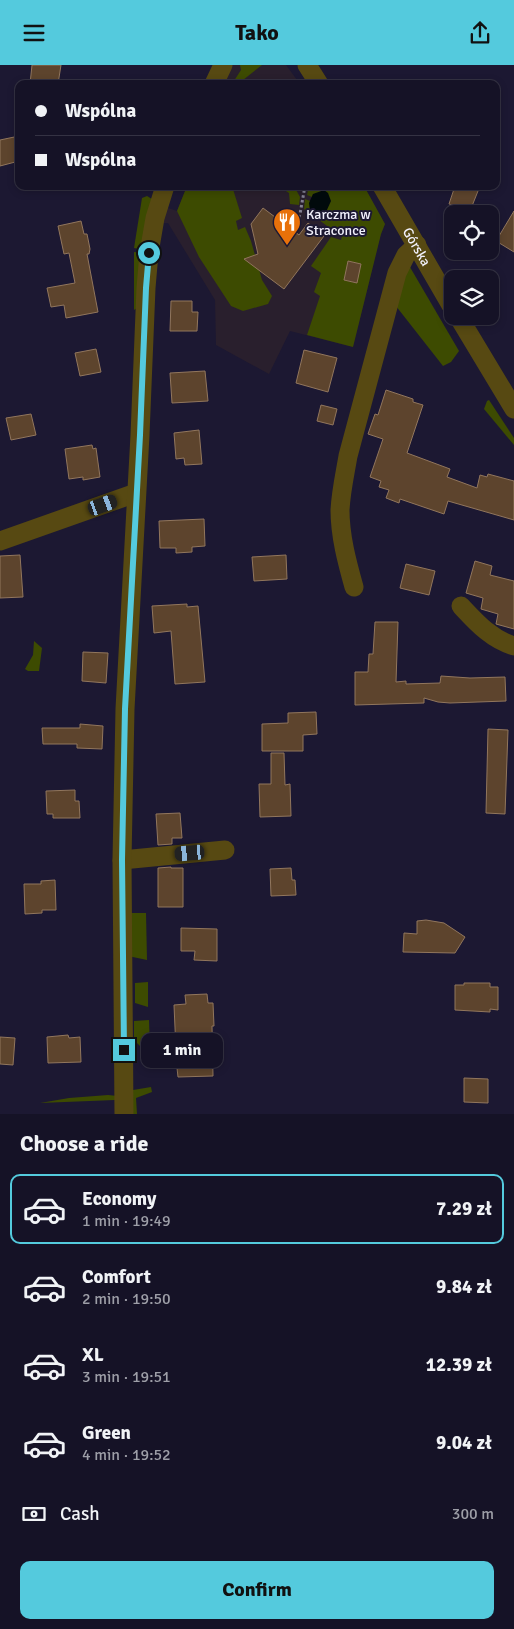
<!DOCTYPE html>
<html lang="en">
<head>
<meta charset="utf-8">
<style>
	:root { --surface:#151226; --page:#1e1b2e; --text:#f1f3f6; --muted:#9d9ea7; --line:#343243; --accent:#54cadd }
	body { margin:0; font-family:Signika,sans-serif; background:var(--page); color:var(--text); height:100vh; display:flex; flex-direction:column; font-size:19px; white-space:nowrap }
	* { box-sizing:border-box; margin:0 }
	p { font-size:16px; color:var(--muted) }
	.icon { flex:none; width:28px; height:28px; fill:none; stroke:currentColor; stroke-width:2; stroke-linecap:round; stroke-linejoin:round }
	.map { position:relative; height:1049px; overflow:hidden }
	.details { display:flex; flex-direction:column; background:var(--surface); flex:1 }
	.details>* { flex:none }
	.top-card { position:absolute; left:15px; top:15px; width:485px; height:110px; border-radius:10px; box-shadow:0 2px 8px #0003,0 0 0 1px var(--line); display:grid; align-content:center; height:110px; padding:0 20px; background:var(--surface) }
	.fabs { position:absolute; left:444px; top:140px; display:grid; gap:10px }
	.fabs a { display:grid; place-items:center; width:55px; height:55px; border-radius:10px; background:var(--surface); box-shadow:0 2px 8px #0003,0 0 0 1px var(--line); font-size:25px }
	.end { position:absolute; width:22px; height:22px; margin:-11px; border:6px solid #54cadd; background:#111; box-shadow:0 0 0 2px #111 }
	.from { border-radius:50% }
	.bubble { position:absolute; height:35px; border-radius:10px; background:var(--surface); box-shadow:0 2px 8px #0003,0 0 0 1px var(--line); font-size:16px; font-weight:800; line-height:35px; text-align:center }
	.car { position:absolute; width:15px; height:30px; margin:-15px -8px; border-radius:6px; box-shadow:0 0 4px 1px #0007; background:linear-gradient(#222 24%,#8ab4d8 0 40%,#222 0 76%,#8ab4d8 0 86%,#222 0) }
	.top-card b { display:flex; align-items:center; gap:18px; height:48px; font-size:19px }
	.top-card b+b { border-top:1px solid var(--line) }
	.top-card i { width:12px; height:12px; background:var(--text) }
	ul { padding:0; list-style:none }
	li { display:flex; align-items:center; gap:15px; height:70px; margin:0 10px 8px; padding:0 10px; border:2px solid transparent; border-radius:10px }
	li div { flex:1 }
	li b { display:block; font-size:19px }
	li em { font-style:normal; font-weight:800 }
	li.current { border-color:var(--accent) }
	li>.icon { width:45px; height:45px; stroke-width:1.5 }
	h2 { padding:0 20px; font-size:22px; line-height:60px }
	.pay { display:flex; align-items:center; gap:12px; height:55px; padding:0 20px; font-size:19px }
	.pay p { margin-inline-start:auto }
	.primary-button { display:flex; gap:10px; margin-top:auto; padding:10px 20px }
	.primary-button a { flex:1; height:58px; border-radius:10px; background:var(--accent); color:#111; font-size:20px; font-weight:800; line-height:58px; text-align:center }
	header { display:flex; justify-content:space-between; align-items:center; height:65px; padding:0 20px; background:var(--accent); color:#111; font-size:22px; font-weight:800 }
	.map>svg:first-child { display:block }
</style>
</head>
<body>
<header><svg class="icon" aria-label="menu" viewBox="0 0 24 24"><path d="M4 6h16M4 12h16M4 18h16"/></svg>Tako<svg class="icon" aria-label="share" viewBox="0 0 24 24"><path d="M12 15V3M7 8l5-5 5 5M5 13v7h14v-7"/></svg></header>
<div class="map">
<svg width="514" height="1049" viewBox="0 0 514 1049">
	<rect width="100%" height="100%" fill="#1c1832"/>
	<g fill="#291f2d">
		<polygon points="230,0 286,0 300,19 221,19"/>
		<polygon points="187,121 364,121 385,159 381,169 353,282 290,266 269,309 216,280 215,235 168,158 160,158 165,142 177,146"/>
	</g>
	<g fill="#3d4b01" fill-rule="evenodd">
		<polygon points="240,0 262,0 238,19 232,19 241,5"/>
		<polygon points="187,121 232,121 242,153 236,156 238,165 245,162 251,176 262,215 272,231 268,239 243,246 231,241 199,192 177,146"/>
		<polygon points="278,121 294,121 300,132 299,140 290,139 289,128"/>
		<path d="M309 121H364L385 159 381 169 353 282 307 270 320 231 314 227 321 208 311 201 331 172 341 175 342 171 333 167 334 166 304 144 305 134 310 136V146L313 129 312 132 307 130ZM348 196 361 199 356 218 344 215Z"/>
		<polygon points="147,131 155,136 144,185 134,183 142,133"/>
		<polygon points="134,187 144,188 137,243 134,245"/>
		<polygon points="407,197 459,286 451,297 443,301 392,236"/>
		<polygon points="489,335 514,373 514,380 484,344 487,336"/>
		<polygon points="34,576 42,583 39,606 28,606 25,604 33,590"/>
		<polygon points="127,848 146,848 147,895 128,891"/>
		<polygon points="148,917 148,942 135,938 135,918"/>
		<polygon points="149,955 150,984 140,981 134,975 134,956"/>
		<polygon points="151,1022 152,1027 136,1033 137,1049 133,1049 133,1025"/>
		<polygon points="108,1030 118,1031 115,1035 40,1038 69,1033"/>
	</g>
	<polygon fill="#010a0c" points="324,125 328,128 331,136 326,147 316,150 310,146 309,138 313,129"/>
	<g fill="#5d442d" stroke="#91765d">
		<polygon points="32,0 61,0 58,19 30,19"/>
		<polygon points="19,71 19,96 0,101 0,75"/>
		<polygon points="455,121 480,121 470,146 449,139"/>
		<polygon points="263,143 299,170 308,158 324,171 284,224 244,194 258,189 251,159"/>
		<polygon points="514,146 514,187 496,176"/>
		<polygon points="81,156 84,169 87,169 90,184 89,189 87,189 98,247 66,253 64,240 51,242 47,223 75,218 69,188 64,189 58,161"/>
		<polygon points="348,196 361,199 357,218 344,215"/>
		<polygon points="171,236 192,236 192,247 198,247 197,266 170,266"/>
		<polygon points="96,284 101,307 80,311 75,288"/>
		<polygon points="304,285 337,293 328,327 296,318"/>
		<polygon points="205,306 208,336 172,338 170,308"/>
		<polygon points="386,325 413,334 413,337 423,340 407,388 450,404 447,412 477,423 480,410 487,412 488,409 514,416 514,455 448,436 444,449 400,434 399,438 386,433 389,425 379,422 381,416 370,412 383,374 368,369 375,349 378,350"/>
		<polygon points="321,340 337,344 333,360 317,356"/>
		<polygon points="31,349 36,370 11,375 6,353"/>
		<polygon points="199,365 202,399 185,400 184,393 176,394 174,368"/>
		<polygon points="92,380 93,384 96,383 100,412 83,415 83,412 69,414 65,384"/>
		<polygon points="204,454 205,481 192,482 192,487 176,488 176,483 160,483 159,456"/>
		<polygon points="20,490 23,532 0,533 0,491"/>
		<polygon points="286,490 287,514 254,516 252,492"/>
		<polygon points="475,496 492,501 490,510 514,516 514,564 496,559 498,549 481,544 483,533 466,528"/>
		<polygon points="406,499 435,506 429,530 400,523"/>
		<polygon points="187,539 187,542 198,541 205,617 175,619 171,566 154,568 152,541"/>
		<polygon points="375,557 398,557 396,617 406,616 406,619 440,618 441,611 470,613 505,612 506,636 450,638 438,637 424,633 424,638 355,640 355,607 368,607 369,589 373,589"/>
		<polygon points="83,587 108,588 106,618 82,616"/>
		<polygon points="316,647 317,669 303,670 303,686 262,686 262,659 288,658 288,648"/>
		<polygon points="80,659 103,661 102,684 77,683 77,679 43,679 42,663 80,663"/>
		<polygon points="488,664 508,665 505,749 486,748"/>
		<polygon points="271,688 284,688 285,720 290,719 291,751 260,752 259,719 271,719"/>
		<polygon points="75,725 75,736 79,736 80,753 53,753 53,749 47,749 46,726"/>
		<polygon points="180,748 182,773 172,773 172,779 158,780 156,749"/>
		<polygon points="171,802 171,803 183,803 183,842 158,842 158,803"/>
		<polygon points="291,803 292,815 295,815 296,830 271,831 270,804"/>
		<polygon points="55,815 56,845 42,845 42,848 25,849 24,819 41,819 41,816"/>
		<polygon points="426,855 444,858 465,872 455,888 403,887 404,868 417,869 417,856"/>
		<polygon points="181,863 217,864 217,896 194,895 195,886 181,886"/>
		<polygon points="464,918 490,918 490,922 498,922 498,945 490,944 490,947 455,945 455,920 464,920"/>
		<polygon points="207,929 208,938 213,938 214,961 212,961 213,1011 178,1012 177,1003 158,1003 158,986 176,985 174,940 186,939 185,930"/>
		<polygon points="68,970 69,973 80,972 81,997 48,998 47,972"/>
		<polygon points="0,972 15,973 13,1000 0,999"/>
		<polygon points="464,1013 488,1014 488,1038 464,1037"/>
	</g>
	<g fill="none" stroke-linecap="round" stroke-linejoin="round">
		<polyline stroke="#848194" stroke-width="3" stroke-dasharray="2.5 2.5" stroke-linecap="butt" points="293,166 300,149 305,121"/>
		<g stroke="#574912" stroke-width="19">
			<polyline points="307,0 319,19"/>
			<polyline points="214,19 223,0"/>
			<path id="s1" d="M382 121 452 242"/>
			<polyline points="458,251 514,344"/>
			<polyline points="0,476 136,428"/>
			<path d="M354 522C347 497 340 471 340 445 341 426 345 409 348 391L397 208 406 190 417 180"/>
			<path d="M461 541C477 558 491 574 514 581"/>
			<polyline points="122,795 225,785"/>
			<polyline points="124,1049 122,795 125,644 140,370 146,223 149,188 155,153 165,121"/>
		</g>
	</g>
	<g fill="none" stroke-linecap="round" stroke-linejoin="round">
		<polyline stroke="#54cadd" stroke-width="6" points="124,985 122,795 125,644 140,370 146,223 149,188"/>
	</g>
	<defs>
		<g id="restaurant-pin" transform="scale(1.4375)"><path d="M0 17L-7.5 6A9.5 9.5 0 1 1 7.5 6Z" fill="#e8710a" stroke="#1c1832"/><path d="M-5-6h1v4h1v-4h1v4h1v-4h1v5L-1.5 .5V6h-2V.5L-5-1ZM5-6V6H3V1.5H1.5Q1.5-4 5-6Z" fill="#fff"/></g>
	</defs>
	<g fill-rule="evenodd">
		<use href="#restaurant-pin" x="287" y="157"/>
	</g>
	<g text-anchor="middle" stroke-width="4" stroke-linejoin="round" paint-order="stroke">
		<g font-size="14" fill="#f2f1fc" stroke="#1c1832" text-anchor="start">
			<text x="306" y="154">Karczma w<tspan x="306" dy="16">Straconce</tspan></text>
		</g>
		<g font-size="14" fill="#f2f1fc" stroke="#1c1832">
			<text dy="5" stroke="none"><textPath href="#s1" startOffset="70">Górska</textPath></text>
		</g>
	</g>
</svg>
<div class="fabs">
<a><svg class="icon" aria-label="locate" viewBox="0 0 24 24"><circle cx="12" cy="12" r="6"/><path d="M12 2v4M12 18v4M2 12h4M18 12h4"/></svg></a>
<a><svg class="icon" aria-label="layers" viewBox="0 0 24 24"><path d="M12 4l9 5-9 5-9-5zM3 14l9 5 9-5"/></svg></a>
</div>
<i class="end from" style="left:149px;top:188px"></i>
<i class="end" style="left:124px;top:985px"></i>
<div class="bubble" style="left:141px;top:968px;width:82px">1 min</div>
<i class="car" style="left:103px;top:440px;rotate:70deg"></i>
<i class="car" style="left:190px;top:788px;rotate:265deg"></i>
<div class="top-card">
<b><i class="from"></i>Wspólna</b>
<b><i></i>Wspólna</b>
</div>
</div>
<section class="details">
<h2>Choose a ride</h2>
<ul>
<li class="current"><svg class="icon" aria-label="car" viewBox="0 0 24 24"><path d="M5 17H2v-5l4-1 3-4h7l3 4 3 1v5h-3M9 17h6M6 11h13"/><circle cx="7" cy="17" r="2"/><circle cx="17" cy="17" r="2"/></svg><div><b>Economy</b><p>1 min · 19:49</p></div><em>7.29 zł</em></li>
<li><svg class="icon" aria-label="car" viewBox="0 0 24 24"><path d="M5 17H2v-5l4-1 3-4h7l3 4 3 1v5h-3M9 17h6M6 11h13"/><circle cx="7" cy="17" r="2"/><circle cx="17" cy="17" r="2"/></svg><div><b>Comfort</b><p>2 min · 19:50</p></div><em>9.84 zł</em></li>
<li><svg class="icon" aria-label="car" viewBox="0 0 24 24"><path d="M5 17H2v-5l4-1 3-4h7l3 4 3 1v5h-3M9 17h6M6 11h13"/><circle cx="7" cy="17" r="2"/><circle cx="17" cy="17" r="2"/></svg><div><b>XL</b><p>3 min · 19:51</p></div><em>12.39 zł</em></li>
<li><svg class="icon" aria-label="car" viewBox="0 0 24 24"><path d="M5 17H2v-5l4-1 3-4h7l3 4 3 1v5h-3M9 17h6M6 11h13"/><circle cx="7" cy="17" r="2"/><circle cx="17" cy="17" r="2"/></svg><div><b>Green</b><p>4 min · 19:52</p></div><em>9.04 zł</em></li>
</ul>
<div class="pay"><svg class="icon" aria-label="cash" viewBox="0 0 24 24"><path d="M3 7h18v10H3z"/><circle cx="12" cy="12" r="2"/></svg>Cash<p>300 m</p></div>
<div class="primary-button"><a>Confirm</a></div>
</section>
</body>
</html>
